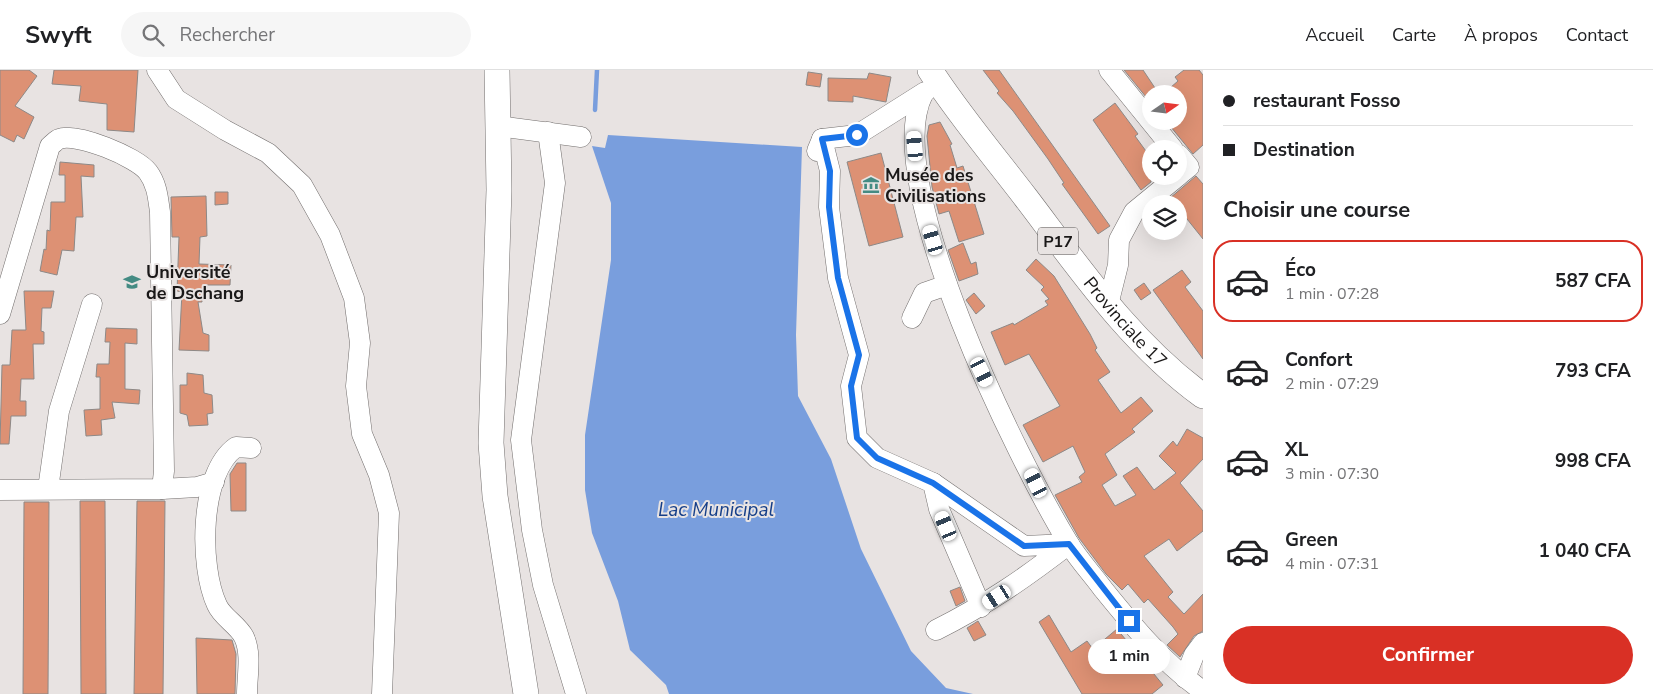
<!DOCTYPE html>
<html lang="fr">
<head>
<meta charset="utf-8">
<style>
	:root { --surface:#fff; --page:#f6f6f6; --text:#202124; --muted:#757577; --line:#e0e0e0; --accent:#d93025 }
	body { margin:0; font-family:"Nunito Sans",sans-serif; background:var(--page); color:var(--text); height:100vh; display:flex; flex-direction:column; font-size:19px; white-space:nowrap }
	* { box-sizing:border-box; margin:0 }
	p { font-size:16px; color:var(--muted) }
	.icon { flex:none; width:28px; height:28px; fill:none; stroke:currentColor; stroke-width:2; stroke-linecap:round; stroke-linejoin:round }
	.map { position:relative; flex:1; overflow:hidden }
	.side { display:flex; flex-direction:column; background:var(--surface); width:450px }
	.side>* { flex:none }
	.hud { display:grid; align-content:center; height:110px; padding:0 20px; background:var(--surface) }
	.needle { width:32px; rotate:76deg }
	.fabs { position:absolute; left:1142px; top:15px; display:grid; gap:10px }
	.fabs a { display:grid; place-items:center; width:45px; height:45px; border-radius:50%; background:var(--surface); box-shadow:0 5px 20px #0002; font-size:25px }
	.end { position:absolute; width:22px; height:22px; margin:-11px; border:6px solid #1a73e8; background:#fff; box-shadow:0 0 0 2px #fff }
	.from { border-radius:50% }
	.bubble { position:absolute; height:35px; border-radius:18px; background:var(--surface); box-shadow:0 5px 20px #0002; font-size:16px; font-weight:700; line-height:35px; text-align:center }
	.car { position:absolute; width:15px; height:30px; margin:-15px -8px; border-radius:6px; box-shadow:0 0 4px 1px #0007; background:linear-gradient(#fff 24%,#345 0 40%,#fff 0 76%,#345 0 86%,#fff 0) }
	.hud b { display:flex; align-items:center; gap:18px; height:48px; font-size:19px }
	.hud b+b { border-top:1px solid var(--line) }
	.hud i { width:12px; height:12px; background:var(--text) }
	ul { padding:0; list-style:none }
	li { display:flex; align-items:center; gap:15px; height:82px; margin:0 10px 8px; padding:0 10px; border:2px solid transparent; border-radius:20px }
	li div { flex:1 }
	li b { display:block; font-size:19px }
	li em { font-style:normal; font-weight:700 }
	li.current { border-color:var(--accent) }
	li>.icon { width:45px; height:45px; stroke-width:1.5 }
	h2 { padding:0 20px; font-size:22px; line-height:60px }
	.primary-button { display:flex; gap:10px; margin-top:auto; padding:10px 20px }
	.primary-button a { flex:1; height:58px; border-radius:30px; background:var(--accent); color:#fff; font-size:20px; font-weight:700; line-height:58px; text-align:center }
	header { display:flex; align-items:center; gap:30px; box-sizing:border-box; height:70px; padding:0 25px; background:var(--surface); border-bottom:1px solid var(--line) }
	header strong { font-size:24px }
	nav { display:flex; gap:28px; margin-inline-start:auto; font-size:18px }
	.search { width:350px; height:45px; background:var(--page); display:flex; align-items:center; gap:12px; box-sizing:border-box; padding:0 18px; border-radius:28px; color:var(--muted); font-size:19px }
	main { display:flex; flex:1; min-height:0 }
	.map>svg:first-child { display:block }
</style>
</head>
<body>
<header>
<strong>Swyft</strong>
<div class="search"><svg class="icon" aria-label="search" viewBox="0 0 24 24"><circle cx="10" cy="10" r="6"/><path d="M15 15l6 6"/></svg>Rechercher</div>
<nav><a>Accueil</a><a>Carte</a><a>À propos</a><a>Contact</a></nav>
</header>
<main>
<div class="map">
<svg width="1203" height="624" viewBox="0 0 1203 624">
	<rect width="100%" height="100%" fill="#e8e3e2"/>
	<polygon fill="#799edd" points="608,65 802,77 796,265 798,326 831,389 861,479 911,581 946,618 973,624 669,624 666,615 630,580 618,531 592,463 585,420 585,365 611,190 611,133 592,76 605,78"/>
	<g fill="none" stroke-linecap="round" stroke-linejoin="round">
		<polyline stroke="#799edd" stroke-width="4.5" points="595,40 597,0"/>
	</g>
	<g fill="#dd9174" stroke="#8d8987">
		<polygon points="0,0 29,0 37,6 15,36 34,47 24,69 17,65 14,72 0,65"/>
		<polygon points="54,0 138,0 134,62 107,60 107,34 79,31 81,16 52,14"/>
		<polygon points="983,0 999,0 1110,156 1098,164 1062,114 1064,113 1048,89 1013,41 997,23 999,21"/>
		<polygon points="1124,0 1143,0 1159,24 1151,24 1151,33"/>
		<polygon points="1184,0 1199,0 1203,5 1203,75 1193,84 1166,51 1179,51 1179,24 1163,24 1178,11 1175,7"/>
		<polygon points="808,2 822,4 820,17 806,15"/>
		<polygon points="869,3 891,7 886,32 853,26 853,32 828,31 828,8 867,9"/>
		<polygon points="1115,33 1138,64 1135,66 1151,88 1151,112 1141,120 1093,50"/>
		<polygon points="940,52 952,74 950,75 957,98 963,96 984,164 959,172 949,141 939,144 932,117 927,66 929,55"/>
		<polygon points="881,83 903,167 869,176 847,92"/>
		<polygon points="60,92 94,95 94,107 81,106 83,147 76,147 74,181 62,180 57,205 40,201 44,179 46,180 47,160 50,161 51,132 65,132 65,105 59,105"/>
		<polygon points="1196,106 1203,114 1203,169 1179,139 1179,134 1175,134 1170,128"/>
		<polygon points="215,122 228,122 228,134 215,135"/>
		<polygon points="206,126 207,166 200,167 199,194 231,195 230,215 207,215 208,223 202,223 202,232 198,232 203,263 209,265 209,281 179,280 182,222 177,221 179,167 172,167 171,127"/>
		<polygon points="963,173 971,194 976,192 978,204 959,211 948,180"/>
		<polygon points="1036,189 1054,206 1090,264 1097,278 1095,280 1110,302 1098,310 1121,343 1141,327 1153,341 1132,359 1135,362 1105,384 1117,405 1102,415 1115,436 1136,425 1123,406 1137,397 1154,420 1176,403 1159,386 1173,371 1177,376 1187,359 1203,368 1203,389 1180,413 1203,441 1203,461 1177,481 1169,469 1144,486 1173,522 1168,527 1184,544 1203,524 1203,561 1194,566 1180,587 1167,575 1178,564 1173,557 1148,529 1144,533 1128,514 1122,520 1106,504 1079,468 1055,425 1082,412 1079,407 1085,402 1073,376 1043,392 1023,355 1060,336 1029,284 1005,295 991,262 1013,253 1014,255 1048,235 1045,231 1049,229 1041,220 1044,217 1026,200"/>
		<polygon points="1182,200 1191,212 1185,217 1203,241 1203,289 1153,220"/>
		<polygon points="1144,213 1151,223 1141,230 1134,220"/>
		<polygon points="24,221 54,221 51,238 42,238 41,261 44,262 44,274 33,274 34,309 21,309 20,331 26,331 26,346 11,346 9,374 0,374 2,295 10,295 12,260 26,260"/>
		<polygon points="974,223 985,236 976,244 966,230"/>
		<polygon points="106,258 137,259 137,274 125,273 125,319 140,320 139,334 112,332 115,348 101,350 102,365 86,366 84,340 100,339 100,307 96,307 97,294 109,294 110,272 105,272"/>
		<polygon points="187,303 203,305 204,323 212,325 213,343 207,344 208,355 189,356 187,345 180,343 180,315 187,315"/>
		<polygon points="237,393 246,393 246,441 231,441 230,404"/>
		<polygon points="80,431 105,431 106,624 81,624"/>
		<polygon points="137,431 165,431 163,624 134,624"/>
		<polygon points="24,432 49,432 48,624 23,624"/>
		<polygon points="960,517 965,531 956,536 950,521"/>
		<polygon points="1049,545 1071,582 1087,571 1093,579 1117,559 1163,615 1152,624 1082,624 1039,552"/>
		<polygon points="978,551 986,565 974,571 967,558"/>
		<polygon points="196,568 232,570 236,584 235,624 197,624"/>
	</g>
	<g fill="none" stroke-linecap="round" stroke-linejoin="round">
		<g stroke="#726e6d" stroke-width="21">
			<g id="minor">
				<polyline points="157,0 176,29 225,60 268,83 302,115 330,165 354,228 360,273 356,316 362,364 379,405 389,443 382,624"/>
				<polyline points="1109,0 1173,79"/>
				<path d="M923 24C879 111 1019 392 1069 474 1079 490 1092 504 1103 519 1133 556 1163 593 1203 621"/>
				<polyline points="498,56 581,67"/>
				<polyline points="548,62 555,113 521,370 532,460 543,515 576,624"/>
				<polyline points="822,69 830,101 829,137 838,208 859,285 851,316 857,368 877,388 933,413 939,439 981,537"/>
				<polyline points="817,81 822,69 857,65 925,22"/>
				<polyline points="1179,85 1189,97 1179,105"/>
				<polyline points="1108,235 1118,195 1119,170 1134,142 1178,106"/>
				<path d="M0 244 50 76C53 74 56 70 59 69 76 62 137 87 148 102 157 114 158 128 160 142L164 401 162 419"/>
				<polyline points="912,248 924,223 947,215"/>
				<path d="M933 413 1024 476 1069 474C1025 508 986 535 936 560"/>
				<polyline points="48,419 59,341 92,234"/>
				<polyline points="0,420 162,419 197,417 214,412"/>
				<polyline points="1185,608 1194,585 1203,573"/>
				<path d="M247 624C247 606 252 584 244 567 238 555 222 547 217 535 199 497 199 403 236 377L251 378"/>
			</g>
		</g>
		<g stroke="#726e6d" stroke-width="26">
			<g id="major">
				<polyline points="497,0 499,120 491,373 495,426 526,624"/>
				<path id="s1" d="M930 0C959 45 994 86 1026 128 1080 199 1130 273 1203 326"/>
			</g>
		</g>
		<use href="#minor" stroke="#fff" stroke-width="20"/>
		<use href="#major" stroke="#fff" stroke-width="25"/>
	</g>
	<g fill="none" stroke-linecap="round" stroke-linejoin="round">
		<polyline stroke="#1a73e8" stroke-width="6" points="857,65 822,69 830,101 829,137 838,208 859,285 851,316 857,368 877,388 933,413 1024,476 1069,474 1129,551"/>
	</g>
	<defs>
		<g id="museum-bare" transform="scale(1.35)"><path d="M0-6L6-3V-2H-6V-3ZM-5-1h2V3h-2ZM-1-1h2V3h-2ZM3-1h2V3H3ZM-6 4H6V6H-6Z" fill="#448b83" stroke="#e8e3e2" stroke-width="2.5" paint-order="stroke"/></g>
		<g id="university-bare" transform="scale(1.35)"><path d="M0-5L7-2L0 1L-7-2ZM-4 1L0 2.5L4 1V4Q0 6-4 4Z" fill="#448b83" stroke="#e8e3e2" stroke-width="2.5" paint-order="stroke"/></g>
	</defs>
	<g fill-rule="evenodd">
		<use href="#museum-bare" x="871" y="115"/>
		<use href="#university-bare" x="132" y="212"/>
	</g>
	<g text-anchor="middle" stroke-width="4" stroke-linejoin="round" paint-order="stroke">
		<rect fill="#e8e3e2" stroke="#585555" stroke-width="1" x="1038" y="157.5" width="40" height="27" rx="4"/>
		<g font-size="16" font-weight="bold" fill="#1a1818">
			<text x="1058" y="177">P17</text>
		</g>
		<g font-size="18" font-weight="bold" fill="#1a1818" stroke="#e8e3e2" text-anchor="start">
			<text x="885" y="111">Musée des<tspan x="885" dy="21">Civilisations</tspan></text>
			<text x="146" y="208">Université<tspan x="146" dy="21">de Dschang</tspan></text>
		</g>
		<g font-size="18" fill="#1a1818" stroke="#e8e3e2">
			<text dy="6" stroke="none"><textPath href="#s1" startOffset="319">Provinciale 17</textPath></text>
		</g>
		<g font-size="19" font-style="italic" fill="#163f89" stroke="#e8e3e2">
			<text x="716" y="446">Lac Municipal</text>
		</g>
	</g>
</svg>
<div class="fabs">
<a><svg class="needle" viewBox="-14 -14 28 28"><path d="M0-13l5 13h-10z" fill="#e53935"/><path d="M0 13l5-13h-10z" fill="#757577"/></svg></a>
<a><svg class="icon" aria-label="locate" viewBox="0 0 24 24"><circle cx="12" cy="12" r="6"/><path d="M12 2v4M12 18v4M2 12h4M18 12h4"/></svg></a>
<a><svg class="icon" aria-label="layers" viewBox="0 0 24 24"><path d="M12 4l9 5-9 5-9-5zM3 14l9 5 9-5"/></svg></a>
</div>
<i class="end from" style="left:857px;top:65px"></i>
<i class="end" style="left:1129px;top:551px"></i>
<div class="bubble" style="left:1088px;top:569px;width:82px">1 min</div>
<i class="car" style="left:915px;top:76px;rotate:355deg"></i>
<i class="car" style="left:933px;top:170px;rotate:343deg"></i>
<i class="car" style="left:982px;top:302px;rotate:154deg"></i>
<i class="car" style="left:1036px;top:413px;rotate:334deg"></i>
<i class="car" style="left:946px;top:456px;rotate:337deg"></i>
<i class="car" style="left:997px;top:527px;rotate:237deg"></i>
</div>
<section class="side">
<div class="hud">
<b><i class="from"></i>restaurant Fosso</b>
<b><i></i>Destination</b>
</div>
<h2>Choisir une course</h2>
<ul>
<li class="current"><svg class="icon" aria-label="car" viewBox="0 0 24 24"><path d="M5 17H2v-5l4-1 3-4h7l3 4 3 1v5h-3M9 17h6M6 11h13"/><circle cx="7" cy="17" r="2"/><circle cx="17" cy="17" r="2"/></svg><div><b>Éco</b><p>1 min · 07:28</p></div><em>587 CFA</em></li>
<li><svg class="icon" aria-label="car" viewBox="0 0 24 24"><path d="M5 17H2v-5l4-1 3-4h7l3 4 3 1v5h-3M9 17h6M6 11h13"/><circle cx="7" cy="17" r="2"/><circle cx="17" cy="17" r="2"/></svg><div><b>Confort</b><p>2 min · 07:29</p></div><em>793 CFA</em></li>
<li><svg class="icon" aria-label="car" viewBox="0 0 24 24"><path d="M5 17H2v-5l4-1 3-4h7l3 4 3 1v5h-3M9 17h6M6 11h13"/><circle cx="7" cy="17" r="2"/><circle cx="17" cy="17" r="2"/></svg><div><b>XL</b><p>3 min · 07:30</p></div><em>998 CFA</em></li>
<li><svg class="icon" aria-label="car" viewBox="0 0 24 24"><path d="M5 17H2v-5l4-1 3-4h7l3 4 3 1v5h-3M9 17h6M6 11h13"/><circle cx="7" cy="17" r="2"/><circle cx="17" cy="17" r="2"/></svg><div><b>Green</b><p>4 min · 07:31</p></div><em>1 040 CFA</em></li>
</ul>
<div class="primary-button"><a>Confirmer</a></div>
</section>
</main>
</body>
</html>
